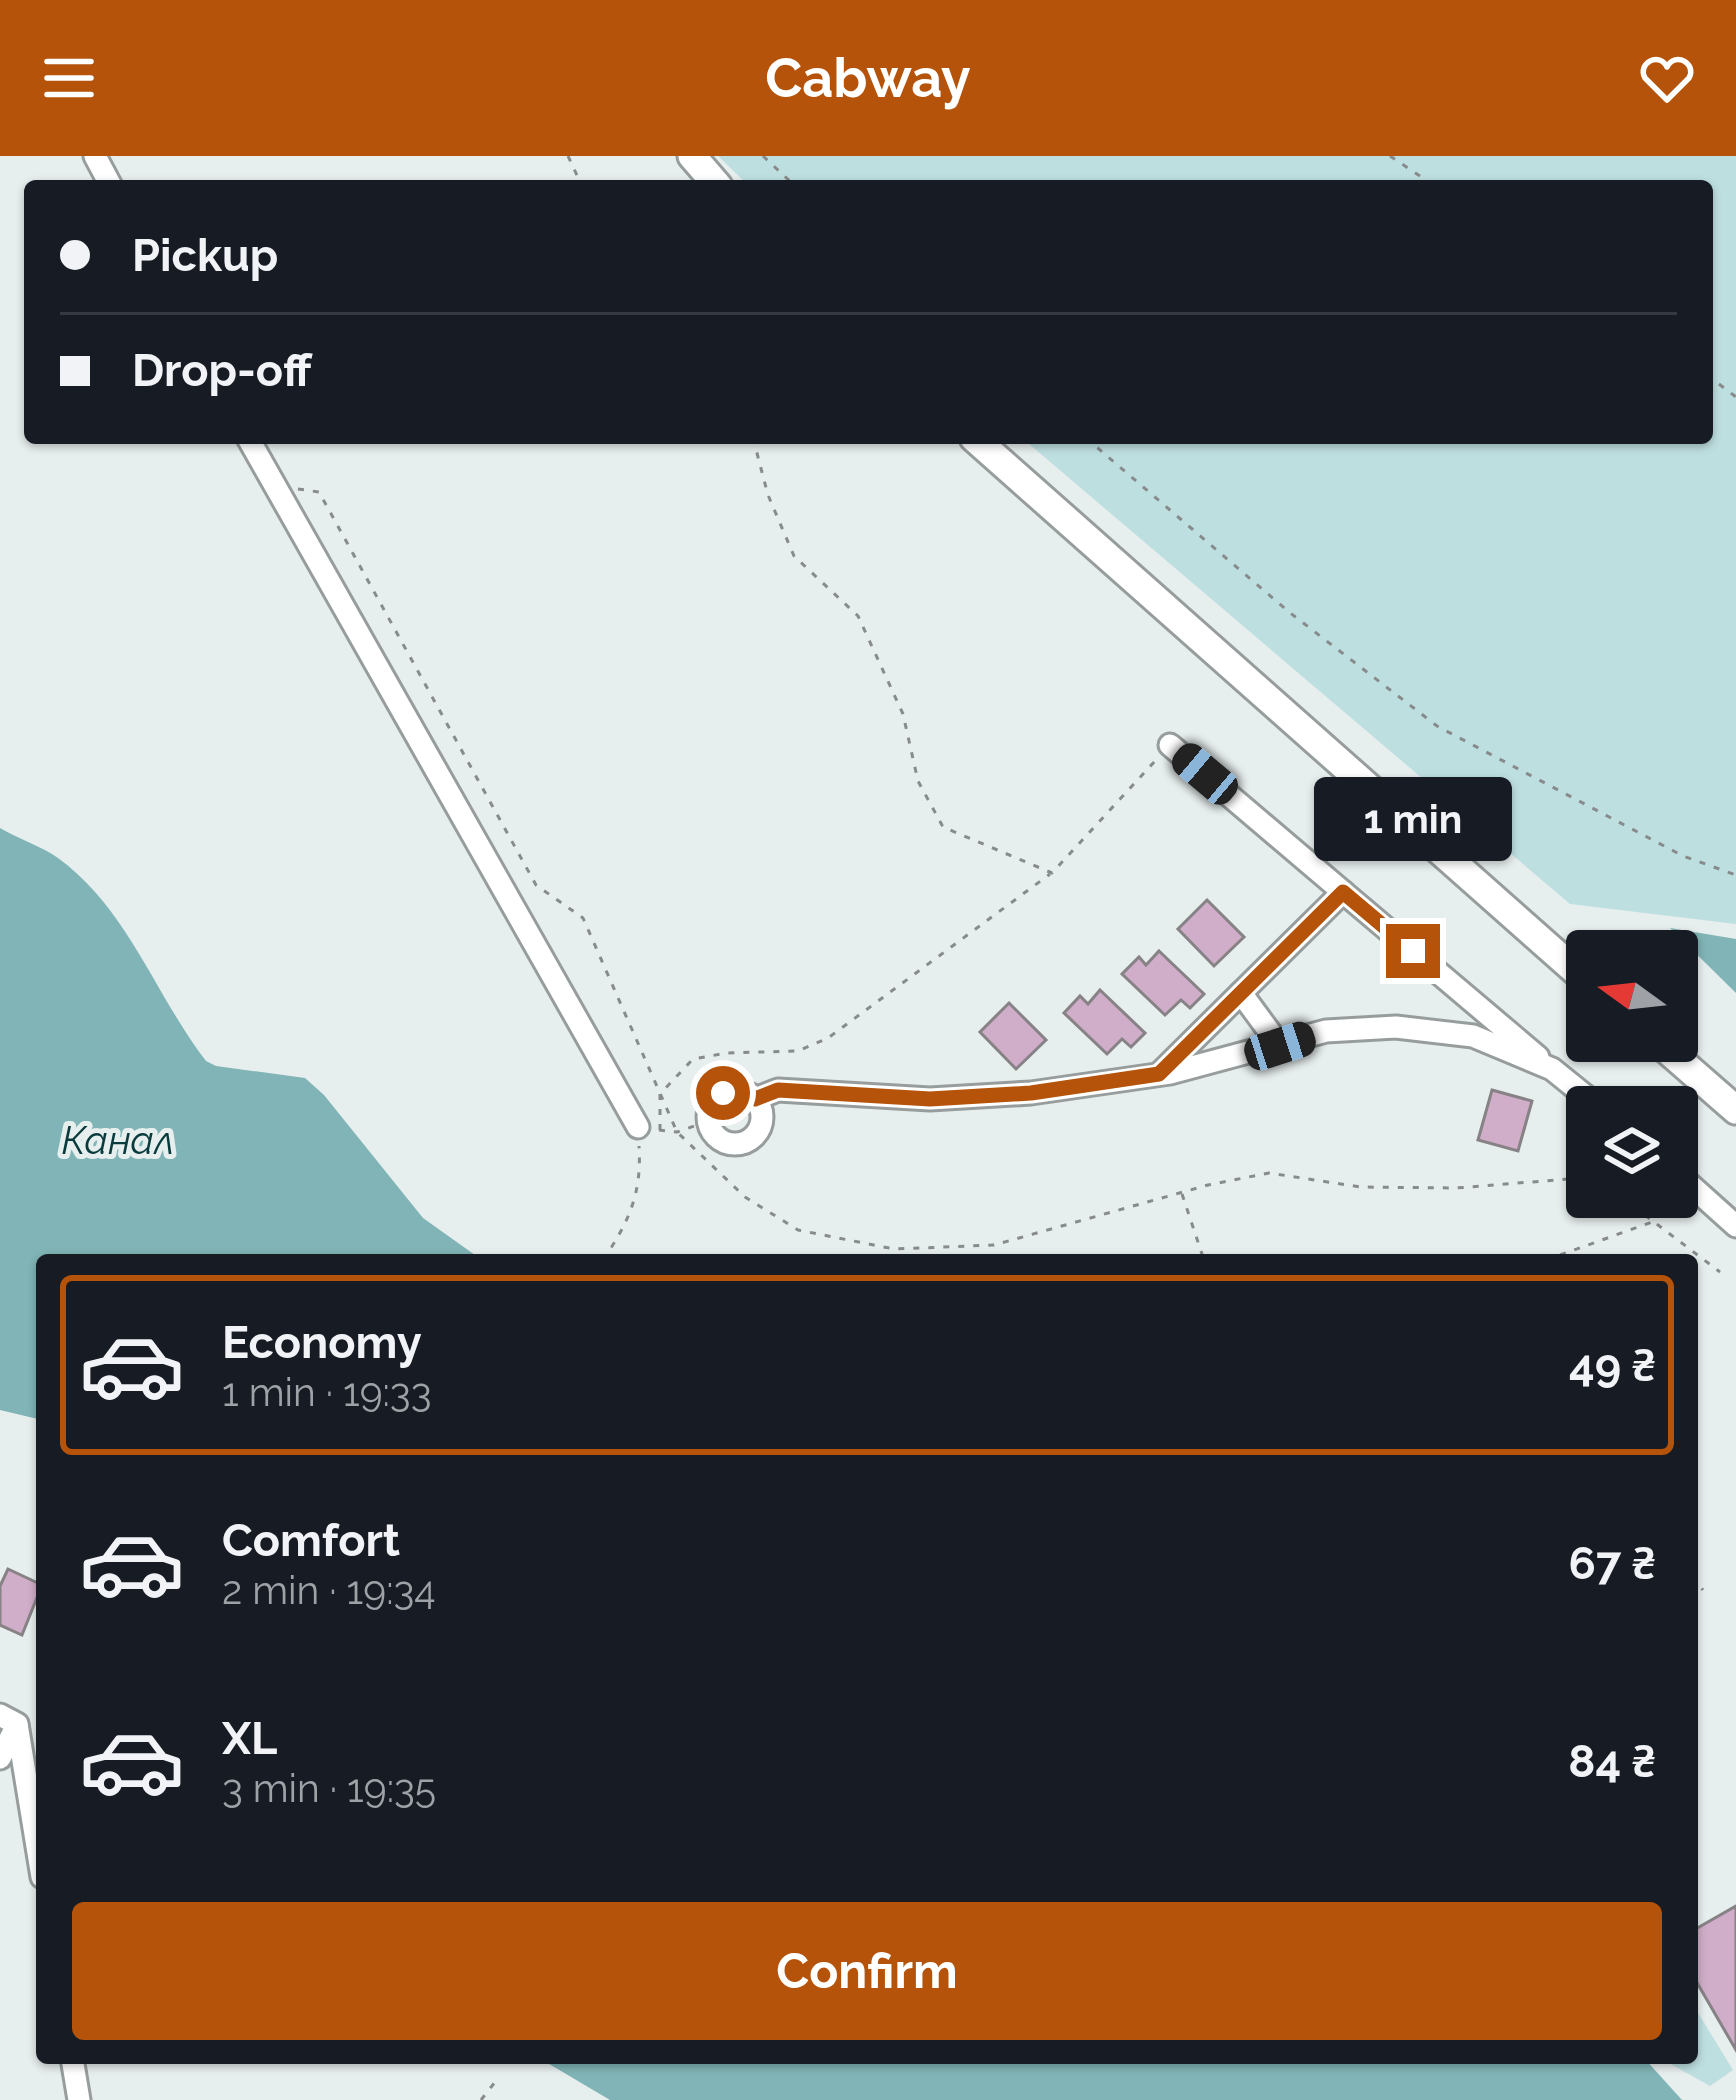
<!DOCTYPE html>
<html lang="en">
<head>
<meta charset="utf-8">
<style>
	:root { --surface:#171b24; --page:#242831; --text:#f1f3f6; --muted:#9ea1a6; --line:#363941; --accent:#b45309 }
	body { margin:0; font-family:Raleway,sans-serif; background:var(--page); color:var(--text); height:100vh; display:flex; flex-direction:column; font-size:45px; white-space:nowrap }
	* { box-sizing:border-box; margin:0 }
	p { font-size:39px; color:var(--muted) }
	.icon { flex:none; width:66px; height:66px; fill:none; stroke:currentColor; stroke-width:2; stroke-linecap:round; stroke-linejoin:round }
	.map { position:relative; flex:1; overflow:hidden }
	.drawer { position:absolute; left:36px; top:1098px; width:1662px; height:810px; display:flex; flex-direction:column; background:var(--surface); border-radius:12px; box-shadow:0 3px 9px #0004 }
	.drawer>* { flex:none }
	.top-card { position:absolute; left:24px; top:24px; width:1689px; height:264px; border-radius:12px; box-shadow:0 3px 9px #0004; display:grid; align-content:center; height:264px; padding:0 36px; background:var(--surface) }
	.needle { width:78px; rotate:285deg }
	.controls { position:absolute; left:1566px; top:774px; display:grid; gap:24px }
	.controls a { display:grid; place-items:center; width:132px; height:132px; border-radius:12px; background:var(--surface); box-shadow:0 3px 9px #0004; font-size:60px }
	.end { position:absolute; width:54px; height:54px; margin:-27px; border:15px solid #b45309; background:#fff; box-shadow:0 0 0 6px #fff }
	.from { border-radius:50% }
	.bubble { position:absolute; height:84px; border-radius:12px; background:var(--surface); box-shadow:0 3px 9px #0004; font-size:39px; font-weight:700; line-height:84px; text-align:center }
	.car { position:absolute; width:36px; height:72px; margin:-36px -18px; border-radius:15px; box-shadow:0 0 9px 3px #0007; background:linear-gradient(#222 24%,#8ab4d8 0 40%,#222 0 76%,#8ab4d8 0 86%,#222 0) }
	.top-card b { display:flex; align-items:center; gap:42px; height:114px; font-size:45px }
	.top-card b+b { border-top:3px solid var(--line) }
	.top-card i { width:30px; height:30px; background:var(--text) }
	ul { padding:21px 0 0; list-style:none }
	li { display:flex; align-items:center; gap:36px; height:180px; margin:0 24px 18px; padding:0 12px; border:6px solid transparent; border-radius:12px }
	li div { flex:1 }
	li b { display:block; font-size:45px }
	li em { font-style:normal; font-weight:700 }
	li.active { border-color:var(--accent) }
	li>.icon { width:108px; height:108px; stroke-width:1.5 }
	.primary-button { display:flex; gap:24px; margin-top:auto; padding:24px 36px }
	.primary-button a { flex:1; height:138px; border-radius:12px; background:var(--accent); color:#fff; font-size:48px; font-weight:700; line-height:138px; text-align:center }
	header { display:flex; justify-content:space-between; align-items:center; height:156px; padding:0 36px; background:var(--accent); color:#fff; font-size:54px; font-weight:700 }
	.map>svg:first-child { display:block }
</style>
</head>
<body>
<header><svg class="icon" aria-label="menu" viewBox="0 0 24 24"><path d="M4 6h16M4 12h16M4 18h16"/></svg>Cabway<svg class="icon" aria-label="heart" viewBox="0 0 24 24"><path d="M12 20l-8-8c-3-5 5-10 8-4 3-6 11-1 8 4z"/></svg></header>
<div class="map">
<svg width="1736" height="1944" viewBox="0 0 1736 1944">
	<rect width="100%" height="100%" fill="#e7eeee"/>
	<g fill="#bedfe0">
		<polygon points="718,0 1736,0 1736,768 1570,748 1022,282 1707,282 1707,30 749,30"/>
		<polygon points="1692,1847 1733,1914 1710,1930 1660,1902 1692,1902"/>
	</g>
	<g fill="#80b4b6">
		<path d="M0 672C19 683 41 690 58 702 128 753 155 839 206 905L216 910 305 922 324 939 423 1062 482 1104H42V1264L0 1254Z"/>
		<polygon points="1670,772 1736,783 1736,837"/>
		<polygon points="539,1902 1644,1902 1682,1944 610,1944"/>
	</g>
	<g fill="#d0adc8" stroke="#868285" stroke-width="3">
		<polygon points="1207,744 1244,781 1214,810 1178,773"/>
		<polygon points="1159,795 1204,838 1190,852 1181,844 1165,859 1122,818 1139,801 1146,809"/>
		<polygon points="1100,834 1145,877 1131,891 1122,883 1107,898 1064,857 1080,840 1088,848"/>
		<polygon points="1009,847 1046,884 1016,913 980,876"/>
		<polygon points="1492,934 1532,945 1518,995 1478,984"/>
		<polygon points="8,1413 42,1429 22,1479 0,1469 0,1430"/>
		<polygon points="1736,1750 1736,1894 1692,1818 1692,1775"/>
	</g>
	<g fill="none" stroke-linecap="round" stroke-linejoin="round">
		<g stroke="#979d9d" stroke-width="27">
			<g id="minor">
				<polyline points="95,0 111,30"/>
				<polyline points="248,282 638,971"/>
				<polyline points="1170,589 1343,736"/>
				<polyline points="1241,837 1280,890"/>
				<polyline points="1159,918 1343,736 1538,901"/>
				<circle cx="735" cy="961" r="27"/>
				<polyline points="755,943 778,934 930,943 1031,937 1170,917 1326,875 1396,871 1473,880 1552,913 1599,951"/>
				<polyline points="1677,1017 1736,1070"/>
				<polyline points="0,1559 17,1568 42,1721"/>
				<polyline points="0,1602 17,1569"/>
				<polyline points="72,1902 79,1944"/>
			</g>
		</g>
		<g stroke="#979d9d" stroke-width="33">
			<g id="major">
				<polyline points="692,0 718,30"/>
				<polyline points="974,282 1587,825"/>
				<polyline points="1657,885 1736,954"/>
			</g>
		</g>
		<g stroke="#878b8b" stroke-width="3" stroke-dasharray="6 9" stroke-linecap="butt">
			<polyline points="568,0 582,30"/>
			<polyline points="763,0 795,30"/>
			<polyline points="1390,0 1435,30"/>
			<polyline points="1707,219 1736,241"/>
			<polyline points="753,282 768,339 794,400 858,460 903,558 918,625 943,671 1052,717 1155,605"/>
			<polyline points="1086,282 1289,456 1437,570 1683,700 1736,719"/>
			<polyline points="298,333 319,336 536,729 583,762 677,976 745,1041 798,1074 894,1093 994,1089 1208,1029 1269,1017 1361,1031 1456,1032 1569,1023 1587,1027"/>
			<polyline points="659,974 677,976 709,965"/>
			<polyline points="660,974 660,938 693,903 727,897 798,895 828,882 1050,718"/>
			<polyline points="1182,1038 1204,1104"/>
			<polyline points="1621,1041 1720,1116"/>
			<path d="M603 1104C629 1066 642 1037 639 990"/>
			<polyline points="1546,1104 1652,1066"/>
			<polyline points="1692,1421 1703,1434"/>
			<polyline points="481,1944 499,1921"/>
		</g>
		<use href="#minor" stroke="#fff" stroke-width="21"/>
		<use href="#major" stroke="#fff" stroke-width="27"/>
	</g>
	<g fill="none" stroke-linecap="round" stroke-linejoin="round">
		<polyline stroke="#b45309" stroke-width="15" points="723,937 740,934 755,943 778,934 930,943 1031,937 1159,918 1343,736 1413,795"/>
	</g>
	<g text-anchor="middle" stroke-width="10" stroke-linejoin="round" paint-order="stroke">
		<g font-size="39" font-style="italic" fill="#093b3d" stroke="#e7eeee">
			<text x="118" y="998">Канал</text>
		</g>
	</g>
</svg>
<div class="controls">
<a><svg class="needle" viewBox="-14 -14 28 28"><path d="M0-13l5 13h-10z" fill="#e53935"/><path d="M0 13l5-13h-10z" fill="#9ea1a6"/></svg></a>
<a><svg class="icon" aria-label="layers" viewBox="0 0 24 24"><path d="M12 4l9 5-9 5-9-5zM3 14l9 5 9-5"/></svg></a>
</div>
<i class="end from" style="left:723px;top:937px"></i>
<i class="end" style="left:1413px;top:795px"></i>
<div class="bubble" style="left:1314px;top:621px;width:198px">1 min</div>
<i class="car" style="left:1205px;top:618px;rotate:310deg"></i>
<i class="car" style="left:1280px;top:890px;rotate:72deg"></i>
<div class="top-card">
<b><i class="from"></i>Pickup</b>
<b><i></i>Drop-off</b>
</div>
<section class="drawer">
<ul>
<li class="active"><svg class="icon" aria-label="car" viewBox="0 0 24 24"><path d="M5 17H2v-5l4-1 3-4h7l3 4 3 1v5h-3M9 17h6M6 11h13"/><circle cx="7" cy="17" r="2"/><circle cx="17" cy="17" r="2"/></svg><div><b>Economy</b><p>1 min · 19:33</p></div><em>49 ₴</em></li>
<li><svg class="icon" aria-label="car" viewBox="0 0 24 24"><path d="M5 17H2v-5l4-1 3-4h7l3 4 3 1v5h-3M9 17h6M6 11h13"/><circle cx="7" cy="17" r="2"/><circle cx="17" cy="17" r="2"/></svg><div><b>Comfort</b><p>2 min · 19:34</p></div><em>67 ₴</em></li>
<li><svg class="icon" aria-label="car" viewBox="0 0 24 24"><path d="M5 17H2v-5l4-1 3-4h7l3 4 3 1v5h-3M9 17h6M6 11h13"/><circle cx="7" cy="17" r="2"/><circle cx="17" cy="17" r="2"/></svg><div><b>XL</b><p>3 min · 19:35</p></div><em>84 ₴</em></li>
</ul>
<div class="primary-button"><a>Confirm</a></div>
</section>
</div>
</body>
</html>
